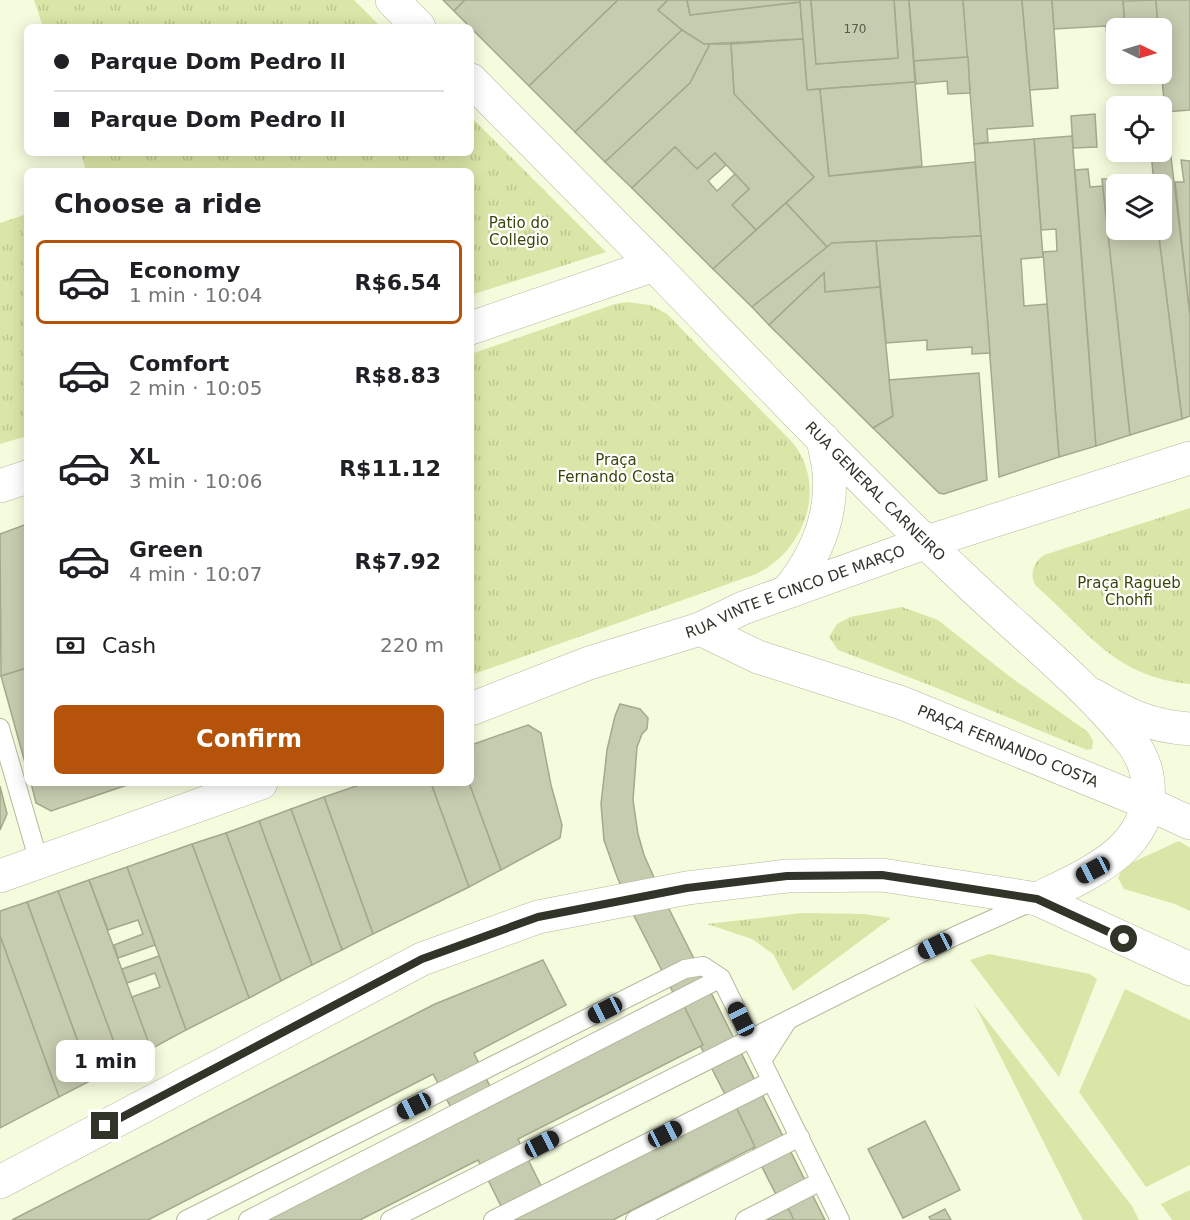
<!DOCTYPE html>
<html lang="en">
<head>
<meta charset="utf-8">
<style>
	:root { --surface:#fff; --page:#f2f2f2; --text:#202124; --muted:#757577; --line:#e0e0e0; --accent:#b45309 }
	body { margin:0; font-family:"DejaVu Sans",sans-serif; background:var(--page); color:var(--text); height:100vh; display:flex; flex-direction:column; font-size:22px; white-space:nowrap }
	* { box-sizing:border-box; margin:0 }
	p { font-size:20px; color:var(--muted) }
	.icon { flex:none; width:33px; height:33px; fill:none; stroke:currentColor; stroke-width:2; stroke-linecap:round; stroke-linejoin:round }
	.map { position:relative; flex:1; overflow:hidden }
	.side { position:absolute; left:24px; top:168px; width:450px; height:618px; display:flex; flex-direction:column; background:var(--surface); border-radius:9px; box-shadow:0 3px 15px #0003 }
	.side>* { flex:none }
	.top-card { position:absolute; left:24px; top:24px; width:450px; height:132px; border-radius:9px; box-shadow:0 3px 15px #0003; display:grid; align-content:center; height:132px; padding:0 30px; background:var(--surface) }
	.needle { width:39px; rotate:95deg }
	.buttons { position:absolute; left:1106px; top:18px; display:grid; gap:12px }
	.buttons a { display:grid; place-items:center; width:66px; height:66px; border-radius:9px; background:var(--surface); box-shadow:0 3px 15px #0003; font-size:30px }
	.end { position:absolute; width:27px; height:27px; margin:-14px; border:8px solid #313428; background:#fff; box-shadow:0 0 0 3px #fff }
	.from { border-radius:50% }
	.bubble { position:absolute; height:42px; border-radius:9px; background:var(--surface); box-shadow:0 3px 15px #0003; font-size:20px; font-weight:800; line-height:42px; text-align:center }
	.car { position:absolute; width:18px; height:36px; margin:-18px -9px; border-radius:8px; box-shadow:0 0 4px 2px #0007; background:linear-gradient(#222 24%,#8ab4d8 0 40%,#222 0 76%,#8ab4d8 0 86%,#222 0) }
	.top-card b { display:flex; align-items:center; gap:21px; height:57px; font-size:22px }
	.top-card b+b { border-top:2px solid var(--line) }
	.top-card i { width:15px; height:15px; background:var(--text) }
	ul { padding:0; list-style:none }
	li { display:flex; align-items:center; gap:18px; height:84px; margin:0 12px 9px; padding:0 18px; border:3px solid transparent; border-radius:9px }
	li div { flex:1 }
	li b { display:block; font-size:22px }
	li em { font-style:normal; font-weight:800 }
	li.on { border-color:var(--accent) }
	li>.icon { width:54px; height:54px; stroke-width:1.5 }
	h2 { padding:0 30px; font-size:27px; line-height:72px }
	.pay { display:flex; align-items:center; gap:15px; height:66px; padding:0 30px; font-size:22px }
	.pay p { margin-inline-start:auto }
	.button { display:flex; gap:12px; margin-top:auto; padding:12px 30px }
	.button a { flex:1; height:69px; border-radius:9px; background:var(--accent); color:#fff; font-size:24px; font-weight:800; line-height:69px; text-align:center }
	.map>svg:first-child { display:block }
</style>
</head>
<body>
<div class="map">
<svg width="1190" height="1220" viewBox="0 0 1190 1220">
	<defs>
		<pattern id="park-tufts" width="24" height="20" patternUnits="userSpaceOnUse" patternTransform="scale(1.5)"><rect width="24" height="20" fill="#dae6a7"/><path d="M3 7l-1-3M5 7V3M7 7l1-3M15 17l-1-3M17 17v-4M19 17l1-3" fill="none" stroke="#bcc690"/></pattern>
	</defs>
	<rect width="100%" height="100%" fill="#f5fbdd"/>
	<g fill="#dae6a7">
		<polygon points="1179,841 1190,848 1190,911 1175,904 1124,889 1118,878 1124,866"/>
		<polygon points="989,954 1090,974 1097,979 1059,1077 970,960"/>
		<polygon points="1125,989 1190,1020 1190,1165 1146,1187 1079,1092"/>
		<polygon points="974,1004 1132,1206 1139,1220 1083,1220"/>
		<polygon points="1190,1190 1190,1220 1172,1220 1161,1204"/>
	</g>
	<g fill="url(#park-tufts)">
		<polygon points="34,0 354,0 381,27 43,27"/>
		<polygon points="471,117 606,252 471,295 471,171 86,171 81,153 471,153"/>
		<polygon points="27,214 27,436 0,444 0,223"/>
		<path d="M627 302 650 305 667 314 793 443C828 488 804 551 756 574L471 675V354L615 304Z"/>
		<path d="M1190 508V684C1114 677 1088 631 1036 586 1029 574 1033 563 1044 555Z"/>
		<polygon points="902,607 938,620 1009,676 1088,732 1093,741 1092,749 1087,750 932,686 838,650 829,637 837,624 850,617"/>
		<polygon points="802,913 864,914 891,918 793,991 773,954 752,939 707,924"/>
	</g>
	<g fill="#c6ccaf" stroke="#a3a98c" stroke-width="1.5">
		<polygon points="443,0 465,0 454,11"/>
		<polygon points="465,0 618,0 529,86 454,11"/>
		<polygon points="618,0 668,0 658,10 682,30 575,132 529,86"/>
		<polygon points="668,0 687,0 690,15 800,2 803,39 704,44 692,38 658,10"/>
		<polygon points="687,0 800,0 800,2 690,15"/>
		<polygon points="800,0 811,0 816,64 898,58 894,0 909,0 915,82 807,90"/>
		<polygon points="811,0 894,0 898,58 816,64"/>
		<polygon points="909,0 963,0 968,57 914,61"/>
		<polygon points="963,0 1022,0 1033,126 987,129 988,142 974,144"/>
		<polygon points="1022,0 1052,0 1058,88 1030,90"/>
		<polygon points="1052,0 1123,0 1125,28 1116,28 1116,45 1108,45 1106,26 1054,29"/>
		<polygon points="1156,0 1158,28 1145,28 1144,23 1125,24 1123,1"/>
		<polygon points="1156,0 1190,0 1190,110 1165,112 1161,68 1161,28 1158,28"/>
		<polygon points="682,30 704,44 710,44 690,83 605,162 575,132"/>
		<polygon points="803,39 807,90 820,89 829,176 975,162 981,236 832,243 827,247 786,203 814,177 734,94 731,44"/>
		<polygon points="710,44 731,44 734,94 814,177 756,230 732,205 749,189 715,153 697,169 675,147 632,188 605,162 690,83"/>
		<polygon points="968,57 970,93 948,94 947,81 916,84 914,61"/>
		<polygon points="915,82 922,166 829,176 820,89"/>
		<polygon points="1095,114 1097,147 1073,148 1071,116"/>
		<polygon points="1072,136 1096,446 1059,457 1043,252 1057,251 1056,229 1041,230 1034,139"/>
		<polygon points="1034,139 1043,257 1021,259 1024,306 1047,304 1059,457 999,477 974,144"/>
		<polygon points="675,147 697,169 715,153 726,165 708,181 717,191 735,174 749,189 732,205 756,230 713,269 632,188"/>
		<polygon points="1170,149 1190,315 1190,416 1182,419 1158,230 1161,230 1161,184 1154,184 1151,152"/>
		<polygon points="1181,160 1190,161 1190,315 1175,182 1184,182"/>
		<polygon points="1088,169 1090,187 1103,186 1130,435 1096,446 1075,170"/>
		<polygon points="1102,179 1153,179 1154,184 1116,184 1116,230 1158,230 1182,419 1130,435"/>
		<polygon points="786,203 827,247 752,307 713,269"/>
		<polygon points="981,236 990,353 972,354 972,347 927,350 927,340 886,343 876,241"/>
		<polygon points="876,241 880,287 825,292 824,273 769,325 752,307 832,243"/>
		<polygon points="824,273 825,292 880,287 893,416 873,428 769,325"/>
		<polygon points="979,373 987,480 944,494 939,493 873,428 893,416 889,380"/>
		<polygon points="27,524 27,668 1,676 0,534"/>
		<polygon points="27,668 27,770 1,676"/>
		<polygon points="620,704 640,709 648,718 647,729 642,734 637,747 633,800 638,834 644,855 660,891 825,1220 789,1220 630,908 616,874 604,840 601,804 607,750 615,716"/>
		<polygon points="528,725 541,733 551,785 562,825 560,838 501,870 469,783 471,783 471,745"/>
		<polygon points="31,783 133,783 51,811 36,803"/>
		<polygon points="365,783 431,783 469,887 373,934 324,797"/>
		<polygon points="431,783 469,783 501,870 469,887"/>
		<polygon points="0,786 7,814 0,830"/>
		<polygon points="324,797 373,934 342,950 291,809"/>
		<polygon points="291,809 342,950 312,965 259,821"/>
		<polygon points="259,821 312,965 281,981 226,833"/>
		<polygon points="226,833 281,981 249,998 192,844"/>
		<polygon points="192,844 249,998 186,1030 127,867"/>
		<polygon points="127,867 155,945 118,958 114,945 143,934 138,920 108,930 89,880"/>
		<polygon points="89,880 151,1049 122,1064 58,891"/>
		<polygon points="58,891 122,1064 92,1080 27,902"/>
		<polygon points="27,902 79,1045 66,1050 69,1060 83,1054 92,1080 59,1097 0,936 0,911"/>
		<polygon points="0,936 59,1097 0,1128"/>
		<polygon points="159,956 186,1030 151,1049 132,997 160,987 155,973 127,983 122,969"/>
		<polygon points="543,960 566,1005 474,1053 496,1099 683,1004 703,1045 518,1139 549,1202 736,1107 755,1147 613,1220 508,1220 478,1160 360,1220 262,1220 457,1119 433,1074 148,1220 12,1220 435,1004"/>
		<polygon points="925,1121 960,1190 903,1218 868,1149"/>
		<polygon points="788,1208 794,1220 766,1220"/>
		<polygon points="945,1209 951,1220 931,1220 929,1217"/>
	</g>
	<g fill="none" stroke-linecap="round" stroke-linejoin="round">
		<g stroke="#b3b99c" stroke-width="20">
			<g id="lane">
				<polyline points="0,728 39,862"/>
				<polyline points="762,1061 788,1020"/>
				<polyline points="186,1220 685,969 703,966 721,978 840,1220"/>
				<polyline points="248,1220 721,978"/>
				<polyline points="390,1220 955,936 1031,902"/>
				<polyline points="493,1220 771,1081"/>
				<polyline points="635,1220 800,1137"/>
				<polyline points="745,1220 821,1181"/>
			</g>
		</g>
		<g stroke="#b3b99c" stroke-width="34">
			<g id="street">
				<polyline points="392,0 419,27"/>
				<polyline points="471,80 654,265"/>
				<path id="s1" d="M700 629 758 657 902 703 1147 803 1190 823"/>
				<path d="M1093 695C1128 715 1149 726 1190 729"/>
				<path id="s2" d="M471 709 589 663 700 629 743 608 927 542 1190 458"/>
				<polyline points="0,876 261,783"/>
			</g>
		</g>
		<g stroke="#b3b99c" stroke-width="34">
			<g id="secondary">
				<path id="s3" d="M471 328 654 265C760 375 865 486 976 590 1027 638 1081 681 1126 735 1138 748 1147 766 1148 783 1154 849 1086 875 1037 899"/>
				<polyline points="0,486 27,477"/>
				<path d="M787 592C815 558 833 517 829 471 828 461 825 450 823 439"/>
				<polyline points="0,1182 422,959 538,917 687,888 787,876 882,875 1037,899 1190,969"/>
			</g>
		</g>
		<use href="#lane" stroke="#fff" stroke-width="18"/>
		<use href="#street" stroke="#fff" stroke-width="33"/>
		<use href="#secondary" stroke="#fff" stroke-width="33"/>
	</g>
	<g fill="none" stroke-linecap="round" stroke-linejoin="round">
		<polyline stroke="#313428" stroke-width="8" points="105,1126 422,959 538,917 687,888 787,876 882,875 1037,899 1124,939"/>
	</g>
	<g text-anchor="middle" stroke-width="4.5" stroke-linejoin="round" paint-order="stroke">
		<g font-size="12" fill="#565a4a">
			<text x="855" y="33">170</text>
		</g>
		<g font-size="15" fill="#3d4409" stroke="#fff">
			<text x="519" y="228">Patio do<tspan x="519" dy="17">Collegio</tspan></text>
			<text x="616" y="465">Praça<tspan x="616" dy="17">Fernando Costa</tspan></text>
			<text x="1129" y="588">Praça Ragueb<tspan x="1129" dy="17">Chohfi</tspan></text>
		</g>
		<g font-size="15" fill="#313428" stroke="#fff">
			<text dy="5" stroke="none"><textPath href="#s3" startOffset="510">RUA GENERAL CARNEIRO</textPath></text>
			<text dy="5" stroke="none"><textPath href="#s2" startOffset="345">RUA VINTE E CINCO DE MARÇO</textPath></text>
			<text dy="5" stroke="none"><textPath href="#s1" startOffset="330">PRAÇA FERNANDO COSTA</textPath></text>
		</g>
	</g>
</svg>
<div class="buttons">
<a><svg class="needle" viewBox="-14 -14 28 28"><path d="M0-13l5 13h-10z" fill="#e53935"/><path d="M0 13l5-13h-10z" fill="#757577"/></svg></a>
<a><svg class="icon" aria-label="locate" viewBox="0 0 24 24"><circle cx="12" cy="12" r="6"/><path d="M12 2v4M12 18v4M2 12h4M18 12h4"/></svg></a>
<a><svg class="icon" aria-label="layers" viewBox="0 0 24 24"><path d="M12 4l9 5-9 5-9-5zM3 14l9 5 9-5"/></svg></a>
</div>
<i class="end from" style="left:1124px;top:939px"></i>
<i class="end" style="left:105px;top:1126px"></i>
<div class="bubble" style="left:56px;top:1040px;width:99px">1 min</div>
<i class="car" style="left:1093px;top:870px;rotate:242deg"></i>
<i class="car" style="left:935px;top:946px;rotate:244deg"></i>
<i class="car" style="left:605px;top:1010px;rotate:243deg"></i>
<i class="car" style="left:741px;top:1019px;rotate:334deg"></i>
<i class="car" style="left:414px;top:1106px;rotate:243deg"></i>
<i class="car" style="left:665px;top:1134px;rotate:63deg"></i>
<i class="car" style="left:542px;top:1144px;rotate:63deg"></i>
<div class="top-card">
<b><i class="from"></i>Parque Dom Pedro II</b>
<b><i></i>Parque Dom Pedro II</b>
</div>
<section class="side">
<h2>Choose a ride</h2>
<ul>
<li class="on"><svg class="icon" aria-label="car" viewBox="0 0 24 24"><path d="M5 17H2v-5l4-1 3-4h7l3 4 3 1v5h-3M9 17h6M6 11h13"/><circle cx="7" cy="17" r="2"/><circle cx="17" cy="17" r="2"/></svg><div><b>Economy</b><p>1 min · 10:04</p></div><em>R$6.54</em></li>
<li><svg class="icon" aria-label="car" viewBox="0 0 24 24"><path d="M5 17H2v-5l4-1 3-4h7l3 4 3 1v5h-3M9 17h6M6 11h13"/><circle cx="7" cy="17" r="2"/><circle cx="17" cy="17" r="2"/></svg><div><b>Comfort</b><p>2 min · 10:05</p></div><em>R$8.83</em></li>
<li><svg class="icon" aria-label="car" viewBox="0 0 24 24"><path d="M5 17H2v-5l4-1 3-4h7l3 4 3 1v5h-3M9 17h6M6 11h13"/><circle cx="7" cy="17" r="2"/><circle cx="17" cy="17" r="2"/></svg><div><b>XL</b><p>3 min · 10:06</p></div><em>R$11.12</em></li>
<li><svg class="icon" aria-label="car" viewBox="0 0 24 24"><path d="M5 17H2v-5l4-1 3-4h7l3 4 3 1v5h-3M9 17h6M6 11h13"/><circle cx="7" cy="17" r="2"/><circle cx="17" cy="17" r="2"/></svg><div><b>Green</b><p>4 min · 10:07</p></div><em>R$7.92</em></li>
</ul>
<div class="pay"><svg class="icon" aria-label="cash" viewBox="0 0 24 24"><path d="M3 7h18v10H3z"/><circle cx="12" cy="12" r="2"/></svg>Cash<p>220 m</p></div>
<div class="button"><a>Confirm</a></div>
</section>
</div>
</body>
</html>
